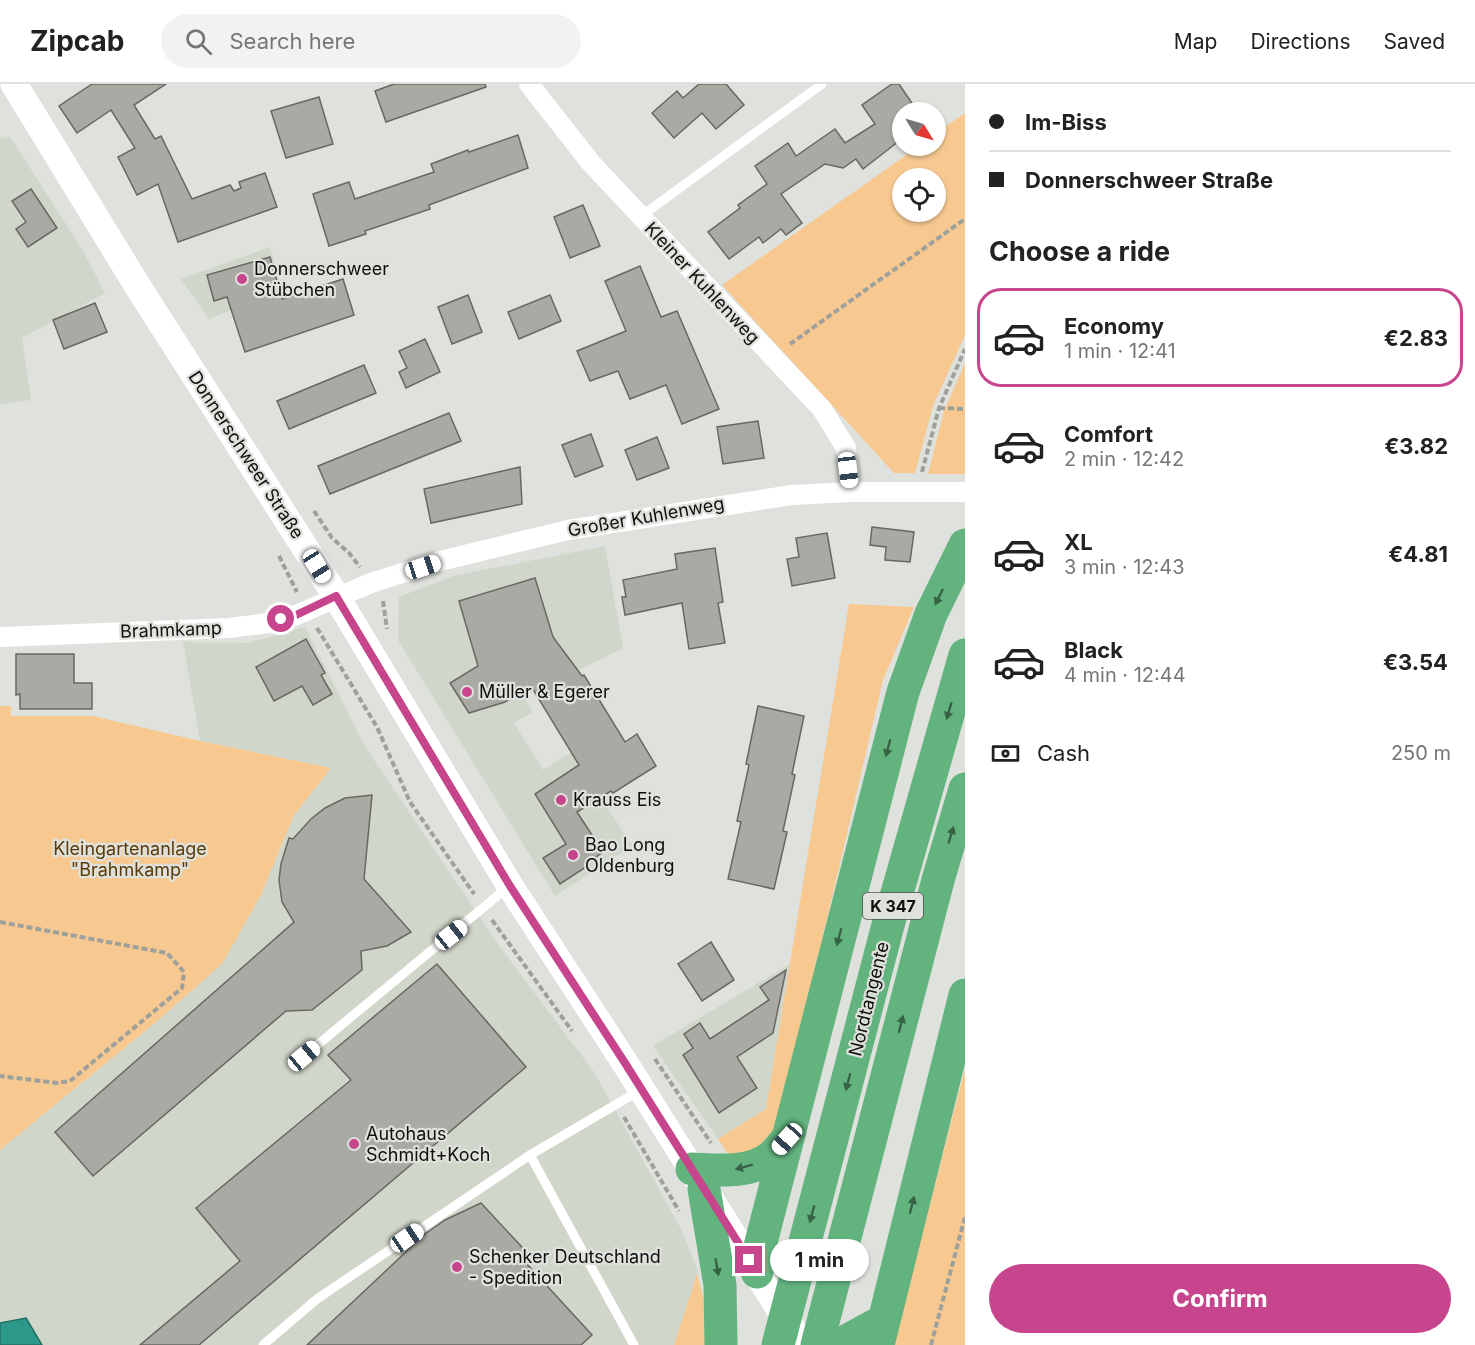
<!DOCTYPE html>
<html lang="en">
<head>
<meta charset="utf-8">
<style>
	:root { --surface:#fff; --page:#f2f2f2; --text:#222; --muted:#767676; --line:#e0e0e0; --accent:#c7458d }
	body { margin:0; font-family:Inter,sans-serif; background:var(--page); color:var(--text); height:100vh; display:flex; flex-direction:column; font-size:22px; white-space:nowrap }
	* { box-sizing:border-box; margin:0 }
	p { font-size:20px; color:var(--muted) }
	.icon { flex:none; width:33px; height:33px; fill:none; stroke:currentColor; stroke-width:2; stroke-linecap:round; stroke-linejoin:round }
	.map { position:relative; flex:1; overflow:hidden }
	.details { display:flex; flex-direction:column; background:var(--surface); width:510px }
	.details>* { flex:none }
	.hud { display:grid; align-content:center; height:132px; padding:0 24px; background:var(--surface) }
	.needle { width:39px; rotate:127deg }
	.buttons { position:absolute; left:892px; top:18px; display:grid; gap:12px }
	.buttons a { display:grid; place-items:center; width:54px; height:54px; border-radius:50%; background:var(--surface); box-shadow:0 2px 4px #0004; font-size:30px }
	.end { position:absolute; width:27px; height:27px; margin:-14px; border:8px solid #c7458d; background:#fff; box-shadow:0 0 0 3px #fff }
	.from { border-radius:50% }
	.bubble { position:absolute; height:42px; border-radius:21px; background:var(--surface); box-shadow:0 2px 4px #0004; font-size:20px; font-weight:700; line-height:42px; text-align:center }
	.car { position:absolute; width:18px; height:36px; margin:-18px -9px; border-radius:8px; box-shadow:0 0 4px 2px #0007; background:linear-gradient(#fff 24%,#345 0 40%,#fff 0 76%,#345 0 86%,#fff 0) }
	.hud b { display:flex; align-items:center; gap:21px; height:57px; font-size:22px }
	.hud b+b { border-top:2px solid var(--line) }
	.hud i { width:15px; height:15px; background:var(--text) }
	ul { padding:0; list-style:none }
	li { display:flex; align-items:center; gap:18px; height:99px; margin:0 12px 9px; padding:0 12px; border:3px solid transparent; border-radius:24px }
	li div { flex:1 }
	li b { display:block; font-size:22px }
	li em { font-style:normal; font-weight:700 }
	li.on { border-color:var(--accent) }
	li>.icon { width:54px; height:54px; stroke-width:1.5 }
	h2 { padding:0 24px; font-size:27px; line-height:72px }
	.pay { display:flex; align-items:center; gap:15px; height:66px; padding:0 24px; font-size:22px }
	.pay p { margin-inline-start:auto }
	.action { display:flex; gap:12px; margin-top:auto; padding:12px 24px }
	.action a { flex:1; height:69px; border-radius:36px; background:var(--accent); color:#fff; font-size:24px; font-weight:700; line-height:69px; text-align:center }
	header { display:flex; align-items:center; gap:36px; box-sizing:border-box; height:84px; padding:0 30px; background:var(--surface); border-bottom:2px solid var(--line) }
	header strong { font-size:28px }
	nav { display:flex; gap:33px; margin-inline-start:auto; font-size:21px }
	.search { width:420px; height:54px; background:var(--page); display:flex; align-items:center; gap:15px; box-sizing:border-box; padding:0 21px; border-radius:33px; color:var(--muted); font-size:22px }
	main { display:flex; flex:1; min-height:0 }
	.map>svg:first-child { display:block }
</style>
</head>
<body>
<header>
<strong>Zipcab</strong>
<div class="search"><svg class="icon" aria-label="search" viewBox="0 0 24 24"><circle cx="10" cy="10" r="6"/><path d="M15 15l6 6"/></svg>Search here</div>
<nav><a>Map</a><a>Directions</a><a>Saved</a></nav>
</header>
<main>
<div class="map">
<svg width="965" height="1261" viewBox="0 0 965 1261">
	<rect width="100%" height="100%" fill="#dee1dc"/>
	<g fill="#d1d6ca">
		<polygon points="10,53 82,165 105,209 22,254 31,316 0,320 0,55"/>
		<polygon points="270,163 282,206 209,235 181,195"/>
		<polygon points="605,462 623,564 524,613 533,628 514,639 543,686 572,668 632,762 555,812 398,556 399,513 453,492"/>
		<polygon points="305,543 364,661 500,863 594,988 681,1145 698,1187 674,1261 0,1261 0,1066 155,939 261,811 294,731 331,684 200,657 183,558 249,559"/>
		<polygon points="790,880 766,1025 718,1055 653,962"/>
	</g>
	<g fill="#f7c991" fill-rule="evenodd">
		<path d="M965 29V251L933 322 915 389H894L722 201 919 62H936V49ZM936 94V128H903V94Z"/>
		<polygon points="965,279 965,390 928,390 944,327"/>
		<polygon points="849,520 914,523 883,596 778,1044 760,1068 736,1073 726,1068 718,1055 766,1025"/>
		<polygon points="0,622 11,622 11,632 93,632 200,657 331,684 294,731 261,811 222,880 155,939 0,1066"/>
		<polygon points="965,984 965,1261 894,1261"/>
		<polygon points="697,1190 708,1231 708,1261 674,1261"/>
	</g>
	<polygon fill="#2c9889" stroke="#236f64" stroke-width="1.5" points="26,1234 42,1261 0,1261 0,1239"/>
	<g fill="#aaaaa5" stroke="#686863" stroke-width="1.5">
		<polygon points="92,0 166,0 134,21 155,55 161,52 192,115 230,101 234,107 241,104 239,98 265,89 277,123 178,158 158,100 137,111 118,73 135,64 111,26 77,49 59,22"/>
		<polygon points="394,0 485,0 486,3 386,38 375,7"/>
		<polygon points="699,0 726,0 744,21 716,45 702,29 674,54 652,29 677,7 683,14"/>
		<polygon points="892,0 899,0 918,28 903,28 903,54 863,85 856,75 843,84 825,80 781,110 802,139 786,151 781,145 763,159 759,153 729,175 708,148 740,124 738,121 767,100 755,82 788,59 796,72 835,45 845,59 875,40 862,21"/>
		<polygon points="319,13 333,60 286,74 271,27"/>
		<polygon points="518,51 528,84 429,121 430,125 365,147 366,150 329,162 313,110 349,98 355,115 434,88 431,80 468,66 469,68"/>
		<polygon points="31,105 57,144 28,163 16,145 26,138 12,117"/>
		<polygon points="583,121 600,162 570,174 554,133"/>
		<polygon points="270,173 282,215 343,195 354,231 245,268 227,213 214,217 207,191"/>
		<polygon points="640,182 661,233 677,227 719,325 682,340 666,301 630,315 618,287 590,297 577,267 626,247 605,197"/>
		<polygon points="468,211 482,248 452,260 438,223"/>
		<polygon points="550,211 561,237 519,255 508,228"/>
		<polygon points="95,219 107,248 64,265 53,236"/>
		<polygon points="425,255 440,288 406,304 399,288 407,284 399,267"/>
		<polygon points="364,281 376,309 289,345 277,317"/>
		<polygon points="449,329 461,357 330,410 318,382"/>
		<polygon points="758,337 764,374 723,380 717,343"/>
		<polygon points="591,350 603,382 575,393 562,361"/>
		<polygon points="657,353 669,384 637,396 625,366"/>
		<polygon points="520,383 522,420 431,439 424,405"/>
		<polygon points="872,443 914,448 910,478 885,476 886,463 870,461"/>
		<polygon points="827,449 835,494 792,502 787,475 799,473 796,454"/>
		<polygon points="715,464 723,518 718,519 725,559 689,565 682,519 625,531 622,513 626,513 623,496 677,485 675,470"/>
		<polygon points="535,494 553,553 582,592 584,591 625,658 637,650 656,682 613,709 611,707 577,728 603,768 588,779 589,781 560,800 543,774 566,760 535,710 579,681 531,602 505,618 469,629 450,599 478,582 459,517"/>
		<polygon points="306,555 325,589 321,591 332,610 313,621 302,602 274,617 256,583"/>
		<polygon points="16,570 74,570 74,599 92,599 92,625 20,625 20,610 16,611"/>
		<polygon points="758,622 804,632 792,690 795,691 783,747 787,748 774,805 728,795 741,738 737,737 749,681 746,680"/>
		<polygon points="372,711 364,795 411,848 387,862 361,867 362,886 312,926 286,927 93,1092 55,1048 294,838 282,818 279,796 281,780 289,754 293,755 311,735 325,724 345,714"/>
		<polygon points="711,858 734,896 702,917 678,880"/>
		<polygon points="437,880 526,983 199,1261 140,1261 240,1177 196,1124 351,996 328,971"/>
		<polygon points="786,886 773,949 737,973 757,1004 719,1029 683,971 693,964 684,950 700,939 710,955 769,916 760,903"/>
		<polygon points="481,1119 533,1175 527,1180 592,1251 581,1261 307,1261 425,1150 445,1136"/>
	</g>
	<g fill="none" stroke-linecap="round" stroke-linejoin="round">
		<g stroke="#9da09b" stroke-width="4" stroke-dasharray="6 3" stroke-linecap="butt">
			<polyline points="790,260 965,135"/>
			<polyline points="939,324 965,325"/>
			<polyline points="922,388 939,324 965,265"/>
			<polyline points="314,427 332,454 349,469 360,483"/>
			<polyline points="279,472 297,508"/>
			<polyline points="383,517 387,545"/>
			<polyline points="317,544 377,643 410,718 474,810"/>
			<polyline points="492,836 572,947"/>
			<polyline points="0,838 167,869 184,888 182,904 70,997 57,999 0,992"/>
			<polyline points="655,975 711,1059"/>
			<polyline points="624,1033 679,1127"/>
			<polyline points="931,1261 965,1133"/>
		</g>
		<g stroke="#fff" stroke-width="9">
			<polyline points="640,133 822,0"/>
			<polyline points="304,972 508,803"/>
			<polyline points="263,1261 317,1215 530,1071"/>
			<polyline points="634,1261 530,1071 639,1007"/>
		</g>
		<g stroke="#fff" stroke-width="20">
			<polyline points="529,0 591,79 822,325 846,364 851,408"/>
			<polyline points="0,553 229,544 268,539 294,532 371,499 440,477 568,446 792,411 851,408 965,408"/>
		</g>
		<polyline stroke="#fff" stroke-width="27" points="14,0 140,206 336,512 510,802 625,979 802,1261"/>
		<g stroke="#62b37e" stroke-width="33">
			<path d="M692 1085C717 1086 749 1090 771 1073 777 1068 782 1061 787 1055"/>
			<polyline points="704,1105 720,1201 721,1261"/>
			<polyline points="757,1188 757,1174 903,608 931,530 965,461"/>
			<polyline points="778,1261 888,841 965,571"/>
			<polyline points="817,1261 938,796 965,705"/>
			<polyline points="839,1261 883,1237"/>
			<polyline points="878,1261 965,911"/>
		</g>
	</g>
	<defs><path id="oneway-solid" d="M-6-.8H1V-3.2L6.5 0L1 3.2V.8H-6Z" transform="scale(1.5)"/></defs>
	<g fill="#386246">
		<use href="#oneway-solid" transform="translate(939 513) rotate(116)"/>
		<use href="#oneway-solid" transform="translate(949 627) rotate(106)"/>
		<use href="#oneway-solid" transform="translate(888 664) rotate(105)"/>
		<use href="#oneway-solid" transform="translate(951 751) rotate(-73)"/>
		<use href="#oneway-solid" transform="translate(839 853) rotate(105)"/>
		<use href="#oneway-solid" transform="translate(901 940) rotate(-76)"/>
		<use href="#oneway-solid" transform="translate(848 998) rotate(105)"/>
		<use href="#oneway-solid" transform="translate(744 1083) rotate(165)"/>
		<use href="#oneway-solid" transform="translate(912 1121) rotate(-76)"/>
		<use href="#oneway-solid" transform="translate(812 1130) rotate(105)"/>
		<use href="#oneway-solid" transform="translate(717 1183) rotate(80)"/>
	</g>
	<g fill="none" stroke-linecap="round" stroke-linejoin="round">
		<polyline stroke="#c7458d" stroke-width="8" points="281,535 294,532 336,512 510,802 625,979 749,1176"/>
	</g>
	<g fill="#c7458d" stroke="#dee1dc" stroke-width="2">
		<circle cx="242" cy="195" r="6"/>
		<circle cx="467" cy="608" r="6"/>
		<circle cx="561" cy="716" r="6"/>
		<circle cx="573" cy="771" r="6"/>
		<circle cx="354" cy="1060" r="6"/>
		<circle cx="457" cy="1183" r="6"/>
	</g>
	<g text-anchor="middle" stroke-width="4.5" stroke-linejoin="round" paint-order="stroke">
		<rect fill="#dee1dc" stroke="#4d4f4c" stroke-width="1.5" x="863" y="809" width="60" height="26" rx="4.5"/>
		<g font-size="16" font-weight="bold" fill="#0f100e">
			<text x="893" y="828">K 347</text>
		</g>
		<g font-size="18" fill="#0f100e" stroke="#dee1dc" text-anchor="start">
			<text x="254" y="191">Donnerschweer<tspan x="254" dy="21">Stübchen</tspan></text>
			<text x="479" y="614">Müller &amp; Egerer</text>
			<text x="573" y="722">Krauss Eis</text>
			<text x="585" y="767">Bao Long<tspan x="585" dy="21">Oldenburg</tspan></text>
			<text x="366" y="1056">Autohaus<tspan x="366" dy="21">Schmidt+Koch</tspan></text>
			<text x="469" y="1179">Schenker Deutschland<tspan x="469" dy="21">- Spedition</tspan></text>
		</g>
		<g font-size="18" fill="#0f100e" stroke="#dee1dc">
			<text transform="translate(702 199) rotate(47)" y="6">Kleiner Kuhlenweg</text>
			<text transform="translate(246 371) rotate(57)" y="6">Donnerschweer Straße</text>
			<text transform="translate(646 433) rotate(-10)" y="6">Großer Kuhlenweg</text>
			<text transform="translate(171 546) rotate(-2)" y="6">Brahmkamp</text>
			<text transform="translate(869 915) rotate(-76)" y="6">Nordtangente</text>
		</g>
		<g font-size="18" fill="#5b3a07" stroke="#dee1dc">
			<text x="130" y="771">Kleingartenanlage<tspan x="130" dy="21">"Brahmkamp"</tspan></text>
		</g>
	</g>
</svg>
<div class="buttons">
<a><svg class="needle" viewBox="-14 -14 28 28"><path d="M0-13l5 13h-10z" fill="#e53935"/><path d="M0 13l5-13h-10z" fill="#767676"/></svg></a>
<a><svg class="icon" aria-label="locate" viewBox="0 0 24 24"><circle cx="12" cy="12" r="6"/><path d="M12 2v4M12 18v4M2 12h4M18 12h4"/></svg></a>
</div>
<i class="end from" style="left:281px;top:535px"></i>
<i class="end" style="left:749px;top:1176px"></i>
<div class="bubble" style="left:770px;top:1155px;width:99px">1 min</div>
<i class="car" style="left:848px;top:386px;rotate:173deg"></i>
<i class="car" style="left:317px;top:482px;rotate:148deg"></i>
<i class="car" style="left:423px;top:483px;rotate:72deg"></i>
<i class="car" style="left:451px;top:851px;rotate:51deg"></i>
<i class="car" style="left:304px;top:972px;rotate:50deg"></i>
<i class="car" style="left:787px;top:1055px;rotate:222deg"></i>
<i class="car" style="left:407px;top:1154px;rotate:56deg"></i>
</div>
<section class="details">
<div class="hud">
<b><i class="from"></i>Im-Biss</b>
<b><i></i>Donnerschweer Straße</b>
</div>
<h2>Choose a ride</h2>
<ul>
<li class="on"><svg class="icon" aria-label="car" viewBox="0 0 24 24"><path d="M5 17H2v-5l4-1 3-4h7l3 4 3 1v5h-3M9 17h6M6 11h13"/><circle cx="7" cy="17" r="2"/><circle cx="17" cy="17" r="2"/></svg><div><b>Economy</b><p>1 min · 12:41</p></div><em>€2.83</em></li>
<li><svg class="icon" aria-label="car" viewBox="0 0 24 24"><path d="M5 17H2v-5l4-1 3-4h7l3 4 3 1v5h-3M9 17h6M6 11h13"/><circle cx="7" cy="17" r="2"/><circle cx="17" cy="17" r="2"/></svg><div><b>Comfort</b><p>2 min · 12:42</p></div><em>€3.82</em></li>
<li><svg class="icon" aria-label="car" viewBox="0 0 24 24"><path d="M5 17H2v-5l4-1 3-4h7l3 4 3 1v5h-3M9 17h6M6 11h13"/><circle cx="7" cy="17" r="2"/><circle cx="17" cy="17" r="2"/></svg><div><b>XL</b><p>3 min · 12:43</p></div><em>€4.81</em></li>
<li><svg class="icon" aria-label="car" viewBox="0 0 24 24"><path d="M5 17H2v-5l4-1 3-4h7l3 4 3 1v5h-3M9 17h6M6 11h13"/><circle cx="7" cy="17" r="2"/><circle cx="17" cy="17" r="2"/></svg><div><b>Black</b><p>4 min · 12:44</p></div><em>€3.54</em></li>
</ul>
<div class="pay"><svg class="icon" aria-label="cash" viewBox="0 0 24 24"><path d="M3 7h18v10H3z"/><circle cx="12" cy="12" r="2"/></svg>Cash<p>250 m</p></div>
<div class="action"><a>Confirm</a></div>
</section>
</main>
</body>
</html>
